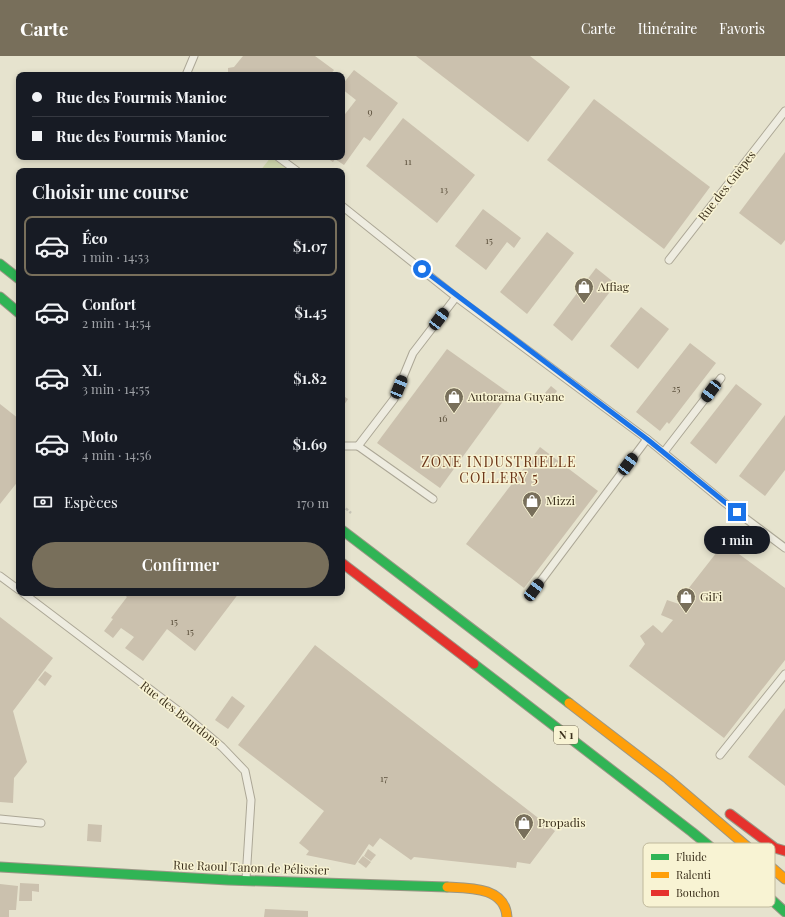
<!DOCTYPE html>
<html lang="fr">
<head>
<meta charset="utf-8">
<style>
	:root { --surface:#171b24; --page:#20242c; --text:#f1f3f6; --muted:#9ea1a6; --line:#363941; --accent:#786f5b }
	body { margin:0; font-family:"Playfair Display",serif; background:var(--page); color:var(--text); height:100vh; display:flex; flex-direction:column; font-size:15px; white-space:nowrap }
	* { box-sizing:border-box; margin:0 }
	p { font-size:13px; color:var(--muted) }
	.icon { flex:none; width:22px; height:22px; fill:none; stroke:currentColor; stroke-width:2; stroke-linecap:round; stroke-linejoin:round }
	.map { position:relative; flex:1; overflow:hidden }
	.sheet { position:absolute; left:16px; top:112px; width:329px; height:428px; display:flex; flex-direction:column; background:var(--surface); border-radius:8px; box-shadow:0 2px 6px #0003 }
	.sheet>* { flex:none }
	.banner { position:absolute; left:16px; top:16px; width:329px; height:88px; border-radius:8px; box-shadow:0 2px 6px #0003; display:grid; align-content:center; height:88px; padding:0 16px; background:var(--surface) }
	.end { position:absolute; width:18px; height:18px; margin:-9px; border:5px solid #1a73e8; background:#fff; box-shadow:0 0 0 2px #fff }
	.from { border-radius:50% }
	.bubble { position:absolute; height:28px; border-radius:14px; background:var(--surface); box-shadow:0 2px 6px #0003; font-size:13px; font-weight:600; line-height:28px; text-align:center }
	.car { position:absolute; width:12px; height:24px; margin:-12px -6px; border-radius:5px; box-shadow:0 0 3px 1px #0007; background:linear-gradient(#222 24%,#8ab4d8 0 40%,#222 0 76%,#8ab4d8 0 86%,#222 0) }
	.banner b { display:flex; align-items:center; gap:14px; height:38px; font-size:15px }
	.banner b+b { border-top:1px solid var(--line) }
	.banner i { width:10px; height:10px; background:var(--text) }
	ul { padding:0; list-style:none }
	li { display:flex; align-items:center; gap:12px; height:60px; margin:0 8px 6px; padding:0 8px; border:2px solid transparent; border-radius:8px }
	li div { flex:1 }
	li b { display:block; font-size:15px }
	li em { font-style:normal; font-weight:600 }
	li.current { border-color:var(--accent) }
	li>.icon { width:36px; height:36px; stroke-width:1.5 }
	h2 { padding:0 16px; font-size:18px; line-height:48px }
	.pay { display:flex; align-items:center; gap:10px; height:44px; padding:0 16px; font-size:15px }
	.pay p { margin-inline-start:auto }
	.button { display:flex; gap:8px; margin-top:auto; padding:8px 16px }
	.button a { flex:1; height:46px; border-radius:24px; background:var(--accent); color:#fff; font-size:16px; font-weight:600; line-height:46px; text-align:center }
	header { display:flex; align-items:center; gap:24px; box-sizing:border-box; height:56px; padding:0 20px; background:var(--accent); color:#fff }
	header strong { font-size:19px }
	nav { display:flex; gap:22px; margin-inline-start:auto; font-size:14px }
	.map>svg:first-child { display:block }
</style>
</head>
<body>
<header>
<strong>Carte</strong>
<nav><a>Carte</a><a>Itinéraire</a><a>Favoris</a></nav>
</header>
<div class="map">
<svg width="785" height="861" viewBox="0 0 785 861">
	<rect width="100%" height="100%" fill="#e6e3ce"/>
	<polygon fill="#d2d9af" points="271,101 290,115 260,115"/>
	<g fill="#cbc1ae">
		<polygon points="243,0 315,0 334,14 330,19 228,19 228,12 234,11"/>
		<polygon points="416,0 530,0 570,31 528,86"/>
		<polygon points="354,14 398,47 370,85 364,81 344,109 335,103 333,106 325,101 342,101 342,62 356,44 342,33 342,29"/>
		<polygon points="594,43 710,131 664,193 547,104"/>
		<polygon points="403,62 475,119 437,167 366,110"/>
		<polygon points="785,96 785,184 781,189 739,157"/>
		<polygon points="483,153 521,182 514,192 507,186 486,214 455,190"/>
		<polygon points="547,176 574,197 527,258 500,236"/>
		<polygon points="596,212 616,228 572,285 553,269"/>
		<polygon points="641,251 669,273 638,313 610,290"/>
		<polygon points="690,287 716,307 669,368 667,366 660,375 636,356"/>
		<polygon points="447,293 509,337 440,432 377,387"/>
		<polygon points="736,328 762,348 716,408 690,387"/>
		<polygon points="551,330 557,335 552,342 545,337"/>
		<polygon points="342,339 348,343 342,352"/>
		<polygon points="0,348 19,363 19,424 0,448"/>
		<polygon points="785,359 785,414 765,440 739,420"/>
		<polygon points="540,391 598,435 524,532 466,488"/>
		<polygon points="724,487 785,532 785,604 724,682 629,610 645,588 640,580 653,569 662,577 673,564 661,559 667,544 679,548 681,542"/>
		<polygon points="122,537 239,537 195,595 167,573 143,605 125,592 134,581 121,572 113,582 104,575 113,563 111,562 127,541"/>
		<polygon points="0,561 53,602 13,655 27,706 14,722 13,747 0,746"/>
		<polygon points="315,589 555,775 530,808 517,806 516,812 414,801 411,804 380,782 373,791 369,788 355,809 306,799 309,795 299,787 324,755 238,689"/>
		<polygon points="45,615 52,620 45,630 38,624"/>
		<polygon points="232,640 245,650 228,673 215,664"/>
		<polygon points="785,652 785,730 748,701"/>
		<polygon points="88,768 102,769 101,786 87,785"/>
		<polygon points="368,793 376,799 371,805 364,800"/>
		<polygon points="363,800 371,806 366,812 358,806"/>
		<polygon points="20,827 39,828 39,836 32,835 32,845 19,845"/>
		<polygon points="0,828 18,830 16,854 9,854 9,861 0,861"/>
		<polygon points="265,853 308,855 308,861 264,861"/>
	</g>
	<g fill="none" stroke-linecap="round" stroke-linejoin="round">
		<g stroke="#aca796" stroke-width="9">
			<g id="lane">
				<polyline points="186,19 194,0"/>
				<polyline points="278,101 297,115"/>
				<polyline points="342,150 456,241 647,383 725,447 785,492"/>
				<polyline points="669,204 785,55"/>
				<polyline points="342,390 358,390"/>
				<polyline points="664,396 721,322"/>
				<polyline points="433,443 358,390 394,343 413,297 456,241"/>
				<polyline points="0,520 19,534"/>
				<polyline points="534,534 647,383"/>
				<polyline points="23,537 188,662 222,691 245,715 251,744 246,823"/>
				<polyline points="720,699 785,618"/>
				<polyline points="0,763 41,767"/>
			</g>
		</g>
		<g stroke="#9b9786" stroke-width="11">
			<g id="fast">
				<polyline points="0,208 19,223"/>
				<polyline points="0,241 19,257"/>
				<polyline points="342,474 569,647"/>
				<polyline points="474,608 692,776 740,815 785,856"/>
				<polyline points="0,811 228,824 447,831"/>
			</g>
		</g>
		<g stroke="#9b9786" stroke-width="11">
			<g id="slow">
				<polyline points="569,647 668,723 785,823"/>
				<path d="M447 831C470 832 505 831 507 861"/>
			</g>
		</g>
		<g stroke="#9b9786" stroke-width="11">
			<g id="jam">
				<polyline points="342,507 474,608"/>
				<polyline points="730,758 775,792 785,795"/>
			</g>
		</g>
		<polyline stroke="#c7c4b6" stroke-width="2.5" stroke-dasharray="3 2" stroke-linecap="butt" points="342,449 351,457"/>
		<use href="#lane" stroke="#eeece0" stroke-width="7"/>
		<use href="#fast" stroke="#30b455" stroke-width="9"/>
		<use href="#slow" stroke="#ff9f0a" stroke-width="9"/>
		<use href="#jam" stroke="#e5322d" stroke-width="9"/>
	</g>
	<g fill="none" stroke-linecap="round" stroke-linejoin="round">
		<polyline stroke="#1a73e8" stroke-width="5" points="422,213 647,383 737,456"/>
	</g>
	<defs>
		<g id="shop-pin" transform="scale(1)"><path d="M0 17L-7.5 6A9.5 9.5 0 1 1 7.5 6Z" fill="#786f5b" stroke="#f8f3d3"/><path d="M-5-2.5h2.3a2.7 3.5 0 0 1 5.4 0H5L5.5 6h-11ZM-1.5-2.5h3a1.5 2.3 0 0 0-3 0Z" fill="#fff"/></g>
	</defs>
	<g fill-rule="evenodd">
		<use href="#shop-pin" x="584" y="231"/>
		<use href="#shop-pin" x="454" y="341"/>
		<use href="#shop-pin" x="532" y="445"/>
		<use href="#shop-pin" x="686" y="541"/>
		<use href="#shop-pin" x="524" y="767"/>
	</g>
	<g text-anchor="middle" stroke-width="3" stroke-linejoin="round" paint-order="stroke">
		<g font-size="10" fill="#605541">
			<text x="370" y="59">9</text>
			<text x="408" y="109">11</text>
			<text x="444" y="137">13</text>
			<text x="489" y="188">15</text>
			<text x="676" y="336">25</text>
			<text x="443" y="366">16</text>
			<text x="174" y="569">15</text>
			<text x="190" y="579">15</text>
			<text x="384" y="726">17</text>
		</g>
		<rect fill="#f8f3d3" stroke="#746b54" stroke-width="1" x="554" y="670" width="24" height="18" rx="3"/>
		<g font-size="11" font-weight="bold" fill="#3c311d">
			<text x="566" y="683">N 1</text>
		</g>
		<g font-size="12" fill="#3c311d" stroke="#f8f3d3">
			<text transform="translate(727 130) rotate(-52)" y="4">Rue des Guèpes</text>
			<text transform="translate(180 658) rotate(38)" y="4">Rue des Bourdons</text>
			<text transform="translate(251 812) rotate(2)" y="4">Rue Raoul Tanon de Pélissier</text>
		</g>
		<g font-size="12" fill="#3c311d" stroke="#f8f3d3" text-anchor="start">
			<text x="598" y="235">Affiag</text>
			<text x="468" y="345">Autorama Guyane</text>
			<text x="546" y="449">Mizzi</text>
			<text x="700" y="545">GiFi</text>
			<text x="538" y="771">Propadis</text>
		</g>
		<g font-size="14" letter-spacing="1" fill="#6c3619" stroke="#f8f3d3">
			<text x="499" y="411">ZONE INDUSTRIELLE<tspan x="499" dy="16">COLLERY 5</tspan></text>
		</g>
	</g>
	<rect x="643" y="787" width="132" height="64" rx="6" fill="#f8f3d3" stroke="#c0b99c" stroke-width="1"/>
	<rect x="651" y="798" width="18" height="6" fill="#30b455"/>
	<rect x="651" y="816" width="18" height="6" fill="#ff9f0a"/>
	<rect x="651" y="834" width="18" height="6" fill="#e5322d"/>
	<g font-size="11" fill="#3c311d">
		<text x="676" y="805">Fluide</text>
		<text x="676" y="823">Ralenti</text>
		<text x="676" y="841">Bouchon</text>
	</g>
</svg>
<i class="end from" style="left:422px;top:213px"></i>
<i class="end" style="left:737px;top:456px"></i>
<div class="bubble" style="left:704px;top:470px;width:66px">1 min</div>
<i class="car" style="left:439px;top:263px;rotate:37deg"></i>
<i class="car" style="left:399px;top:331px;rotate:22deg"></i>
<i class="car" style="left:711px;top:335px;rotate:217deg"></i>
<i class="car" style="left:628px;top:408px;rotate:37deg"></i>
<i class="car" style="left:534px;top:534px;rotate:37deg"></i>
<div class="banner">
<b><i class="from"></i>Rue des Fourmis Manioc</b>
<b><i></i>Rue des Fourmis Manioc</b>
</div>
<section class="sheet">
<h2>Choisir une course</h2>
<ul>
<li class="current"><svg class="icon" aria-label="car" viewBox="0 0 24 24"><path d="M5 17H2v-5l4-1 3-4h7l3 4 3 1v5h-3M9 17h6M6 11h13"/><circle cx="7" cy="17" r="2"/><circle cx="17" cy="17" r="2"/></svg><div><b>Éco</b><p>1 min · 14:53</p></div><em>$1.07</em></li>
<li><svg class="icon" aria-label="car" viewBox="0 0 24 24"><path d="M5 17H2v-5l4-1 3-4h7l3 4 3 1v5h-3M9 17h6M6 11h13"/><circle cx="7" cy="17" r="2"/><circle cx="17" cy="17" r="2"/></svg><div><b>Confort</b><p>2 min · 14:54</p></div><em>$1.45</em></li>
<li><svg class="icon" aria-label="car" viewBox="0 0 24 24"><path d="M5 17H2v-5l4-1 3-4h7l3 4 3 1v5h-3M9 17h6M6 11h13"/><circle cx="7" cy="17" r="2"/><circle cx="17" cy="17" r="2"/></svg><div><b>XL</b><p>3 min · 14:55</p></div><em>$1.82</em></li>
<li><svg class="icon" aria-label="car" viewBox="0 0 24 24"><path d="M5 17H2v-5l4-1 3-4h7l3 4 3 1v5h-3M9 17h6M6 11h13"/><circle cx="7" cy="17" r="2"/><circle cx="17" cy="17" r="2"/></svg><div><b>Moto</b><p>4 min · 14:56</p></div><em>$1.69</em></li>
</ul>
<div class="pay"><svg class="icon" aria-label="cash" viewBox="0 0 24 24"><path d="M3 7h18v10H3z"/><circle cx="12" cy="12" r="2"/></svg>Espèces<p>170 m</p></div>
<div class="button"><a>Confirmer</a></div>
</section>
</div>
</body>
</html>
